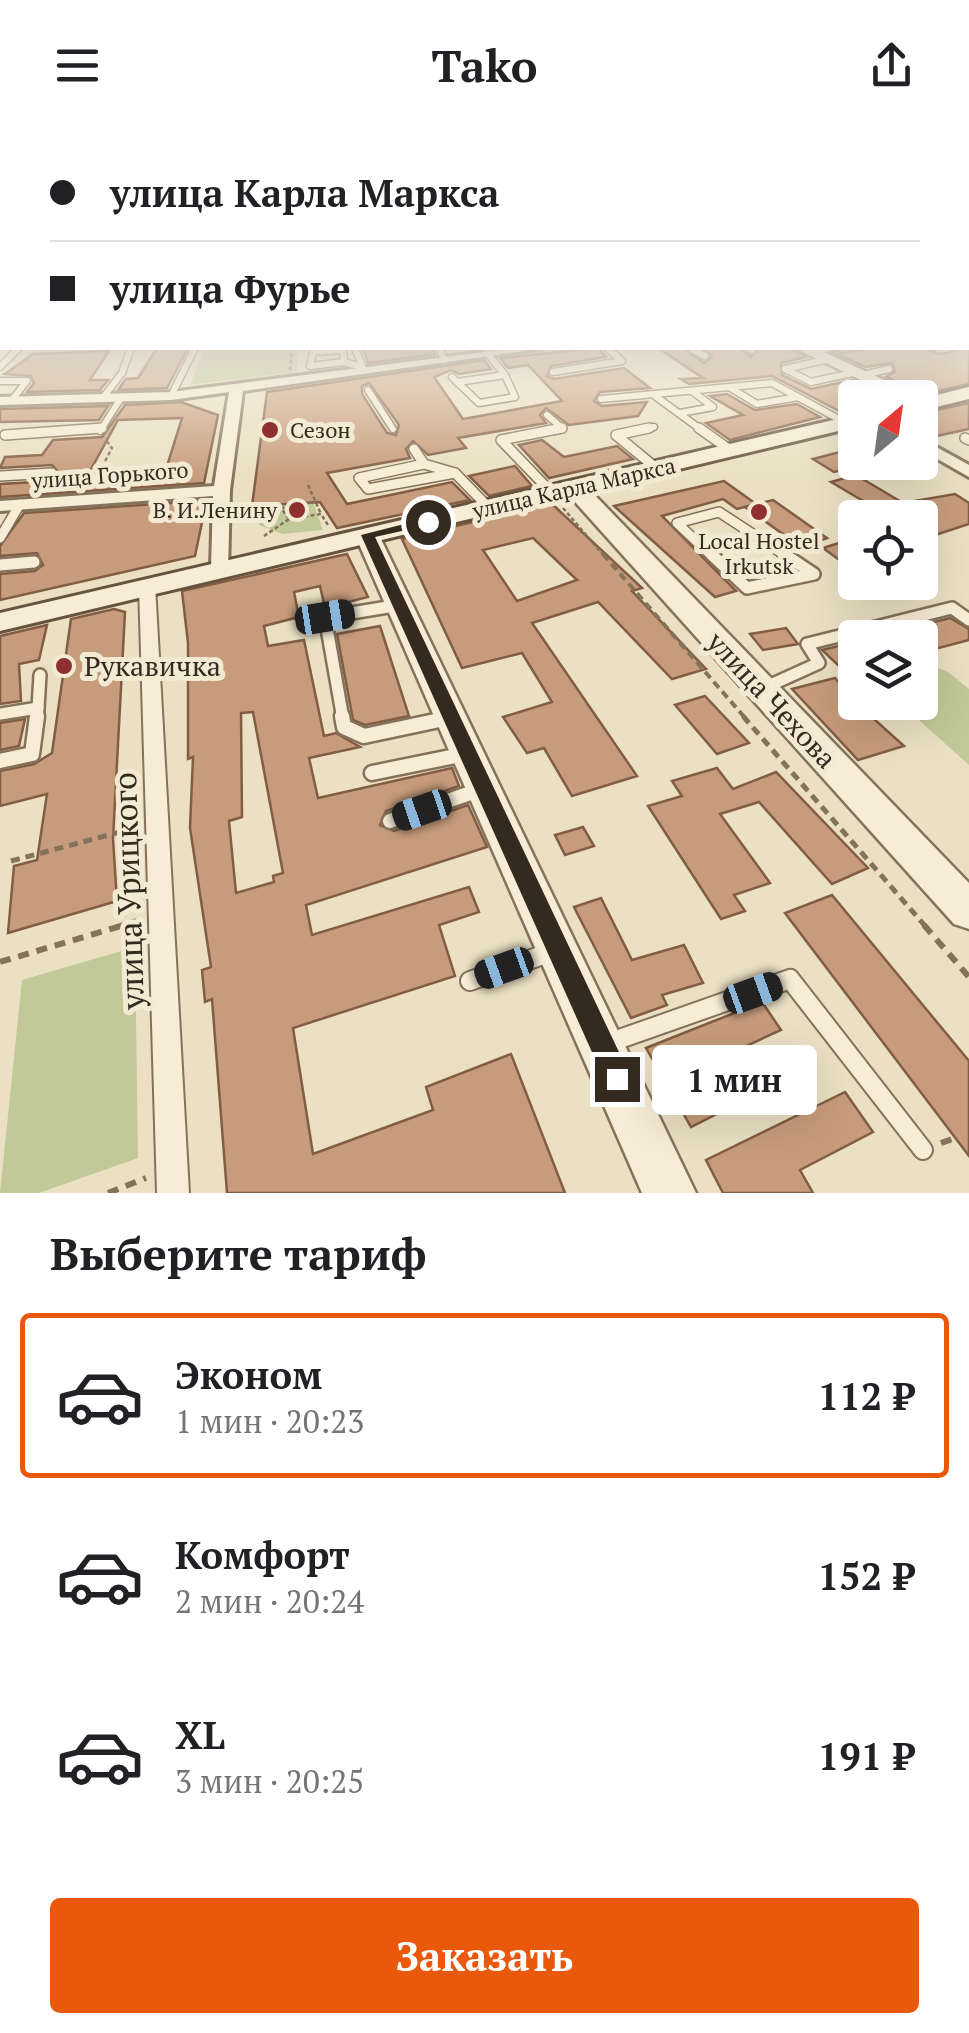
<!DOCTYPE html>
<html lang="ru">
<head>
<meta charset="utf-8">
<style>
	:root { --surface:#fff; --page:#f6f6f6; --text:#202124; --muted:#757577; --line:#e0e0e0; --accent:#ea580c }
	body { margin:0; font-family:"PT Serif",serif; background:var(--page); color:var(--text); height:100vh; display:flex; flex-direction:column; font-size:38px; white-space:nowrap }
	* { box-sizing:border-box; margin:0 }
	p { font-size:32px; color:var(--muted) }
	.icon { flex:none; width:55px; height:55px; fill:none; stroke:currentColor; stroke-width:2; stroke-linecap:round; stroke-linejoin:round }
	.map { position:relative; height:1063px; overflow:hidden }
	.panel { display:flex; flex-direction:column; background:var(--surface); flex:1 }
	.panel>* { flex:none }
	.banner { position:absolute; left:0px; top:0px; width:970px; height:220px; box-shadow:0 10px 40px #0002; display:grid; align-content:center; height:220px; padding:0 50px; background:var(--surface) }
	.needle { width:65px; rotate:29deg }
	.controls { position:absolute; left:838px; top:250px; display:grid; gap:20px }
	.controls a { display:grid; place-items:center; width:100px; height:100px; border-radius:10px; background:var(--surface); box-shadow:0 10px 40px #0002; font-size:50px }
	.end { position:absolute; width:45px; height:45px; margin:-22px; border:12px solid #352a1f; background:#fff; box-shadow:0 0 0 5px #fff }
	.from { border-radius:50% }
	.bubble { position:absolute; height:70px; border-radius:10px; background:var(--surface); box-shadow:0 10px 40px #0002; font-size:32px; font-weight:600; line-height:70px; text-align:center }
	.car { position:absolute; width:30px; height:60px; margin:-30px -15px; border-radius:12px; box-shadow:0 0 8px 2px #0007; background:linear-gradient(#222 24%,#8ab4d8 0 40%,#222 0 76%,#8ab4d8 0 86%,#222 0) }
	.banner b { display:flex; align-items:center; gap:35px; height:95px; font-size:38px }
	.banner b+b { border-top:2px solid var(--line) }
	.banner i { width:25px; height:25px; background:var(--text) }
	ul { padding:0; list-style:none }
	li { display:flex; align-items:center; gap:30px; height:165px; margin:0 20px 15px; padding:0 30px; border:5px solid transparent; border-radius:10px }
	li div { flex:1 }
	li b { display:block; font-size:38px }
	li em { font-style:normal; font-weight:600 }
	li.selected { border-color:var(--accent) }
	li>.icon { width:90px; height:90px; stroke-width:1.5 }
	h2 { padding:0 50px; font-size:45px; line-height:120px }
	.primary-button { display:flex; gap:20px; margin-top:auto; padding:20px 50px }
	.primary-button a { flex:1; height:115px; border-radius:10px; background:var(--accent); color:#fff; font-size:40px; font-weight:600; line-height:115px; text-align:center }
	header { display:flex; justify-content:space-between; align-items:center; height:130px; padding:0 50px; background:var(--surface); font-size:45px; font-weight:600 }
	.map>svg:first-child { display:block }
</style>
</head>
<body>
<header><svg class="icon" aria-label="menu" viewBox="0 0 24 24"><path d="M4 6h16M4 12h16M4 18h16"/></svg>Tako<svg class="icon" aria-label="share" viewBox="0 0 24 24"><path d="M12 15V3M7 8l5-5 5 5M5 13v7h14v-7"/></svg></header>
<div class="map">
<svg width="969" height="1063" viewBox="0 0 969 1063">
	<rect width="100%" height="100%" fill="#ebe0c4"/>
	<g fill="#c2c998">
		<polygon points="205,218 298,220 297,242 190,255"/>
		<polygon points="313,372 323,400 283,404 259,395 260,376"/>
		<polygon points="933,536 948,542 969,559 969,635 900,573 920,572 920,540"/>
		<polygon points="135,817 138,1028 39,1063 0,1063 22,850"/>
	</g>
	<g fill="#c79c7c" stroke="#825d43" stroke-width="2.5" fill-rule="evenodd">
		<polygon points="157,218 188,218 167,258 118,260 126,249 138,248"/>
		<polygon points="363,218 433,218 435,224 368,233"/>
		<path d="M598 218 606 227 551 236 547 246 554 249 624 238 650 258 600 262 594 271 602 276 647 272 638 286 569 295 546 278 540 285 546 293 458 308 466 318 428 325 413 311 406 319 410 328 327 343 347 374 452 352 470 370 337 398 320 372 252 376 267 262 484 230 491 239 459 244 451 240 434 247 463 289 562 271 528 235 508 238 500 228ZM369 253 399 295 396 305 387 303 362 264V256Z"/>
		<polygon points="658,218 683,218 704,233 712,227 704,218 739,218 751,227 758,218 790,218 806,227 781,233 782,245 811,259 852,250 888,268 855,268 855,279 841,282 772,246 689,254 681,249 703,248"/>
		<polygon points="871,218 923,218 940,224 969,218 969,254 924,264 886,247 895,242 892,233 866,237 836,224"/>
		<polygon points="109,221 90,250 108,250 100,260 27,262 34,253 31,246 5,244 33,224"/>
		<polygon points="727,264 755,280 797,274 820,287 730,310 706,293 743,285 710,266"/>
		<path d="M181 272 218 285 204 353 0 367V354L52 351 60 344 52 335 0 338 5 327 42 325 53 310 102 307 125 275ZM182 288 167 336 89 343 118 290Z"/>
		<polygon points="969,273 969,299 928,308 920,304 920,284"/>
		<polygon points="108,276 99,290 0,292 0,279"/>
		<polygon points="542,310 564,327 617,316 633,329 549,348 519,315"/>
		<polygon points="855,318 855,337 834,342 813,329"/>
		<polygon points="515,336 532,356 489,366 469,346"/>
		<polygon points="856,345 903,373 955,364 969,373 969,394 920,410 920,388 870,388 869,379 875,378 831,352"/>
		<polygon points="724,351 756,374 737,379 723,369 662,386 736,461 715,467 614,376"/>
		<polygon points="773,370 827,408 801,417 745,377"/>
		<polygon points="200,371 206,373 195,426 0,470 0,444 35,441 43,435 37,423 0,426 0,416 24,383"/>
		<path d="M551 373 642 458 632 461 706 539 672 549 598 472 532 493 637 646 572 666 544 618 527 623 503 587 552 572 522 523 462 538 402 409ZM533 408 577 450 517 471 483 420Z"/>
		<polygon points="855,408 855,431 845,434 823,418"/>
		<path d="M347 424 368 467 325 478 320 456 294 462 299 487 264 496 268 516 304 510 324 606 336 603 360 617 309 628 318 668 452 638 459 656 386 681 380 695 394 701 468 675 487 717 306 775 312 805 469 757 479 782 439 795 455 846 293 898 313 1024 433 980 426 957 511 924 565 1063H227L212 869 205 872 202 840 211 837 190 698 193 627 188 629V513L182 461ZM253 582 283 743 273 746 274 752 236 763 229 691 242 687 241 583Z"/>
		<polygon points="114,479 125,482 113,709 117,771 8,803 14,736 37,730 47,664 0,676 0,641 34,634 52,623 71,489"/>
		<polygon points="950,488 969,499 969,510 920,523 920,508 887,508 886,504"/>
		<polygon points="47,495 39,530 19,534 21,571 0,574 0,506"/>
		<polygon points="380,496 409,586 365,595 353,590 337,504"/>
		<polygon points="786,498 798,514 763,520 750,504"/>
		<polygon points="855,512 855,551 822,520"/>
		<polygon points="835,548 855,572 904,616 858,630 792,559"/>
		<polygon points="705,566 749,613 717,624 675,575"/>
		<polygon points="25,589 19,616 0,620 0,593"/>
		<polygon points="717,638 733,659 776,642 868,738 832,754 759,672 720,684 770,753 734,765 745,781 721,789 648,676 682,666 672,651"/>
		<polygon points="583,697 594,716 565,725 555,705"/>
		<polygon points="832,765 969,931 969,1026 785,783"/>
		<polygon points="601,768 632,830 684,815 703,853 662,865 667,875 631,888 574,777"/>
		<polygon points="762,872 781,900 720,928 746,969 691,997 646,918"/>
		<polygon points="845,962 873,1002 800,1040 813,1063 723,1063 706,1030"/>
	</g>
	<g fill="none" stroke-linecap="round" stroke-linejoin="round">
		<g stroke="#84725b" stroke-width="9">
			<g id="service-far4">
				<polyline points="355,218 363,238"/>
				<polyline points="440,218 444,230"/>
				<polyline points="690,218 705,226"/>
				<polyline points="748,218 752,220"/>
				<polygon points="343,220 344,232 310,236 313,222"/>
				<polyline points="829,229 785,239 811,252 857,242"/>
				<polyline points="344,232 358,236"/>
				<polyline points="0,237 19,218"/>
				<polyline points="553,242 622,231 607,218"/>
				<polyline points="863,245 889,239"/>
				<polyline points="452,247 479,273 515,267 505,245"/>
				<polyline points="1,251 27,251 11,271"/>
				<polyline points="457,252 505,245 488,224"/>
				<polyline points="729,257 757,274 798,267"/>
				<polyline points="368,260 393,299"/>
				<polyline points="171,266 195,218"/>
				<polyline points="655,266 703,301"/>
				<polyline points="102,269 122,243 131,218"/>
				<polyline points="601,269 772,253 846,293"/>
				<polyline points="680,283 713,277 692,261"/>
				<polyline points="547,285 563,299 554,301"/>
				<polyline points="100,301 121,268"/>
				<polyline points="637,301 654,297"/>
			</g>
		</g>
		<g stroke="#84725b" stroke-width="12">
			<g id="service-far3">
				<polyline points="649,298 616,305 656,338"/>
				<polyline points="699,298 730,320"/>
				<polyline points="5,305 102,298"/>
				<polyline points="965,308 969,310"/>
				<polyline points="414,319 424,334 455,343 489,378"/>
				<polyline points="424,334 359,348 368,359 455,343"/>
				<polyline points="0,346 52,343"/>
				<polyline points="552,363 501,310 562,298"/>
				<polyline points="0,408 20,374"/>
				<polyline points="713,427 677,393 719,382 788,427"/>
			</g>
		</g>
		<g stroke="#84725b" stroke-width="16">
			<g id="service-far2">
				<polyline points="711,424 747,458 814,444 784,424"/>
				<polyline points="0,435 34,432"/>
				<polyline points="325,487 343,589"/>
				<polyline points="321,488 400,475"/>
				<polyline points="766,557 819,533 807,514 952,478 969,490"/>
				<polyline points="0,584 38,578 40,545"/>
				<polyline points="37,589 38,578"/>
				<polyline points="445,589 449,588"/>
			</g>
		</g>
		<g stroke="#84725b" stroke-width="19">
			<g id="service-far1">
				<polyline points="342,586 344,597 364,606 449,588"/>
				<polyline points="0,631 32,624 37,586"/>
				<polyline points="372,643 465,624"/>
				<polyline points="390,691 482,659"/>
			</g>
		</g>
		<g stroke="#84725b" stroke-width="22">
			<g id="service">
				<polyline points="470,851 551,822"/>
				<polyline points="611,912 790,849 923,1020"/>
			</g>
		</g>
		<g stroke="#84725b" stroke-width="4">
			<polygon id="pedestrian" points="147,450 155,455 189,1063 157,1063 139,455"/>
		</g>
		<g stroke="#84725b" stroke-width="6">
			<g id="minor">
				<polygon points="0,203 2,204 2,210 0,211"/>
				<polygon points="515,218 545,218 243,261 230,360 228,443 214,443 211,439 213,366 0,381 0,371 214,356 229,262 171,270 0,275 0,267 171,262"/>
				<polygon points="810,218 842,218 811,225 805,221"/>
				<polygon points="920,308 969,335 969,347 920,319"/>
			</g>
		</g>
		<g stroke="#84725b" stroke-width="5">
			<g id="tertiary">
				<polygon points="795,218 815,218 923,268 920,272 920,268 898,268"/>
				<polygon points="575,351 583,353 969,753 969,799 954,794 567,363 567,353"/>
				<polygon points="367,398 379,405 696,1063 642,1063 355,405"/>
			</g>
		</g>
		<g stroke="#66533f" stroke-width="6">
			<g id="secondary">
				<polygon points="969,257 969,269 920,281 920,269"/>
				<polygon points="855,285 855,297 0,501 0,483"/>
			</g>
		</g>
		<g stroke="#84725b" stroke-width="2.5" stroke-dasharray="4 2.5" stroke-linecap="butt">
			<polyline points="261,218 270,218"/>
			<polyline points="290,240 292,218"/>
			<polyline points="93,354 112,318 106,310"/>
			<polyline points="308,355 321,384"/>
			<polyline points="563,378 605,427"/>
			<polyline points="289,389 281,378 315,372"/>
			<polyline points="264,406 289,389 321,384 328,395"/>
		</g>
		<polyline stroke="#84725b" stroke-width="4" stroke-dasharray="8 5" stroke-linecap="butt" points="603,424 746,589"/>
		<g stroke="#84725b" stroke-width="5" stroke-dasharray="9 6" stroke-linecap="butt">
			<polyline points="743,586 926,797"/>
			<polyline points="11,731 135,698"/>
			<polyline points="116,797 139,790"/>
		</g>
		<g stroke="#84725b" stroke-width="6" stroke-dasharray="11 8" stroke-linecap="butt">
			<polyline points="924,795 969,847"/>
			<polyline points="0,832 124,795"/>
			<polyline points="941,1013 955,1008"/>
			<polyline points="108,1063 146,1048"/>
		</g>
		<use href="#service-far4" stroke="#f7edd6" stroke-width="6"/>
		<use href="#service-far3" stroke="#f7edd6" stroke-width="9"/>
		<use href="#service-far2" stroke="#f7edd6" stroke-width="11"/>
		<use href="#service-far1" stroke="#f7edd6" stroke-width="14"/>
		<use href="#service" stroke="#f7edd6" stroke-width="18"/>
		<use href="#pedestrian" fill="#f7edd6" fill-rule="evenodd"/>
		<use href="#minor" fill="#f7edd6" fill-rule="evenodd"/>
		<use href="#tertiary" fill="#f7edd6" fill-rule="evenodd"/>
		<use href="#secondary" fill="#f7edd6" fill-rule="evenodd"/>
	</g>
	<linearGradient id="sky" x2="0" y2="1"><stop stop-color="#8db8d4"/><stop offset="0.57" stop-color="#f6f1e4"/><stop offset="1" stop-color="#f6f1e4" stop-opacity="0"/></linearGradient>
	<rect width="969" height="350" fill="url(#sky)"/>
	<polygon fill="#352a1f" points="428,388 433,394 375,407 627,939 630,949 627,958 617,962 608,958 361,405"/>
	<g fill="#902f2f" stroke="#f3ead3" stroke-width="4">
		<circle cx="270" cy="300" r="10"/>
		<circle cx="297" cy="380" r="10"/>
		<circle cx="759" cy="382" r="10"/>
		<circle cx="64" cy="536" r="10"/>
	</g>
	<g text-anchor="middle" stroke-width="10" stroke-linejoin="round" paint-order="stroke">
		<g font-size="22" fill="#352a1f" stroke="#f3ead3" text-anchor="start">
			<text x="290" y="308">Сезон</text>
			<text x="277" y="388" text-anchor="end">В. И.Ленину</text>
			<text x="759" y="419" text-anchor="middle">Local Hostel<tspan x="759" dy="25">Irkutsk</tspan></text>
		</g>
		<g font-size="22" fill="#352a1f" stroke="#f3ead3">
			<text transform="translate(110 345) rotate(-4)" y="8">улица Горького</text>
			<text transform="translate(574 358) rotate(-13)" y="8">улица Карла Маркса</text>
		</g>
		<g font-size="28" fill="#352a1f" stroke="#f3ead3" text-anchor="start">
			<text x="84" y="546">Рукавичка</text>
		</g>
		<g font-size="28" fill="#352a1f" stroke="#f3ead3">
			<text transform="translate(772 570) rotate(47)" y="10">улица Чехова</text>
		</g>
		<g font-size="32" fill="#352a1f" stroke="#f3ead3">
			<text transform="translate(129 761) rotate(-92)" y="11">улица Урицкого</text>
		</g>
	</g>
</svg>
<div class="controls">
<a><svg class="needle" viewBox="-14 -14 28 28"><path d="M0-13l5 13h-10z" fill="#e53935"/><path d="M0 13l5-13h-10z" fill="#757577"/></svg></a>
<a><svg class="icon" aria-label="locate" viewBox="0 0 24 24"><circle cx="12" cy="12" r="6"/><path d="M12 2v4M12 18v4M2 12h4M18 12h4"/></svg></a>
<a><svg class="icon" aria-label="layers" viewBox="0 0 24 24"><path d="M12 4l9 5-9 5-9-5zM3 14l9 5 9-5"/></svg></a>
</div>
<i class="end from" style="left:428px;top:392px"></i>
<i class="end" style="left:617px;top:949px"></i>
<div class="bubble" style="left:652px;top:915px;width:165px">1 мин</div>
<i class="car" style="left:325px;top:487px;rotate:81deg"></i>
<i class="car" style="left:422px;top:680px;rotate:251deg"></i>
<i class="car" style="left:504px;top:838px;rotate:250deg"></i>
<i class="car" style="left:753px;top:863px;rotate:70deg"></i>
<div class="banner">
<b><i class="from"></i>улица Карла Маркса</b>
<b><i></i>улица Фурье</b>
</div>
</div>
<section class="panel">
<h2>Выберите тариф</h2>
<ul>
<li class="selected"><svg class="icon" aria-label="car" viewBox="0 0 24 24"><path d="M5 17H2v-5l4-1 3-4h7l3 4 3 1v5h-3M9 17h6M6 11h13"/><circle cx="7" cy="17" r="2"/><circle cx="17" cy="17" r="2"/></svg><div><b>Эконом</b><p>1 мин · 20:23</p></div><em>112 ₽</em></li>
<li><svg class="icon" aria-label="car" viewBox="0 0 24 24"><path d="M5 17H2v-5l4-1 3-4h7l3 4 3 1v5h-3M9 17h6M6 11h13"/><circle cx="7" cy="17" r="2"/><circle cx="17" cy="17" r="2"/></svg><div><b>Комфорт</b><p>2 мин · 20:24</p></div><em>152 ₽</em></li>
<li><svg class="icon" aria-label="car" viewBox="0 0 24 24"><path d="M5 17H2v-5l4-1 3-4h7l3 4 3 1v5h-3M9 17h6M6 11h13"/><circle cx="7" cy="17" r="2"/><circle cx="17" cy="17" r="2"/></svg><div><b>XL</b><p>3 мин · 20:25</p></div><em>191 ₽</em></li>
</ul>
<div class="primary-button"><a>Заказать</a></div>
</section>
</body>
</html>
